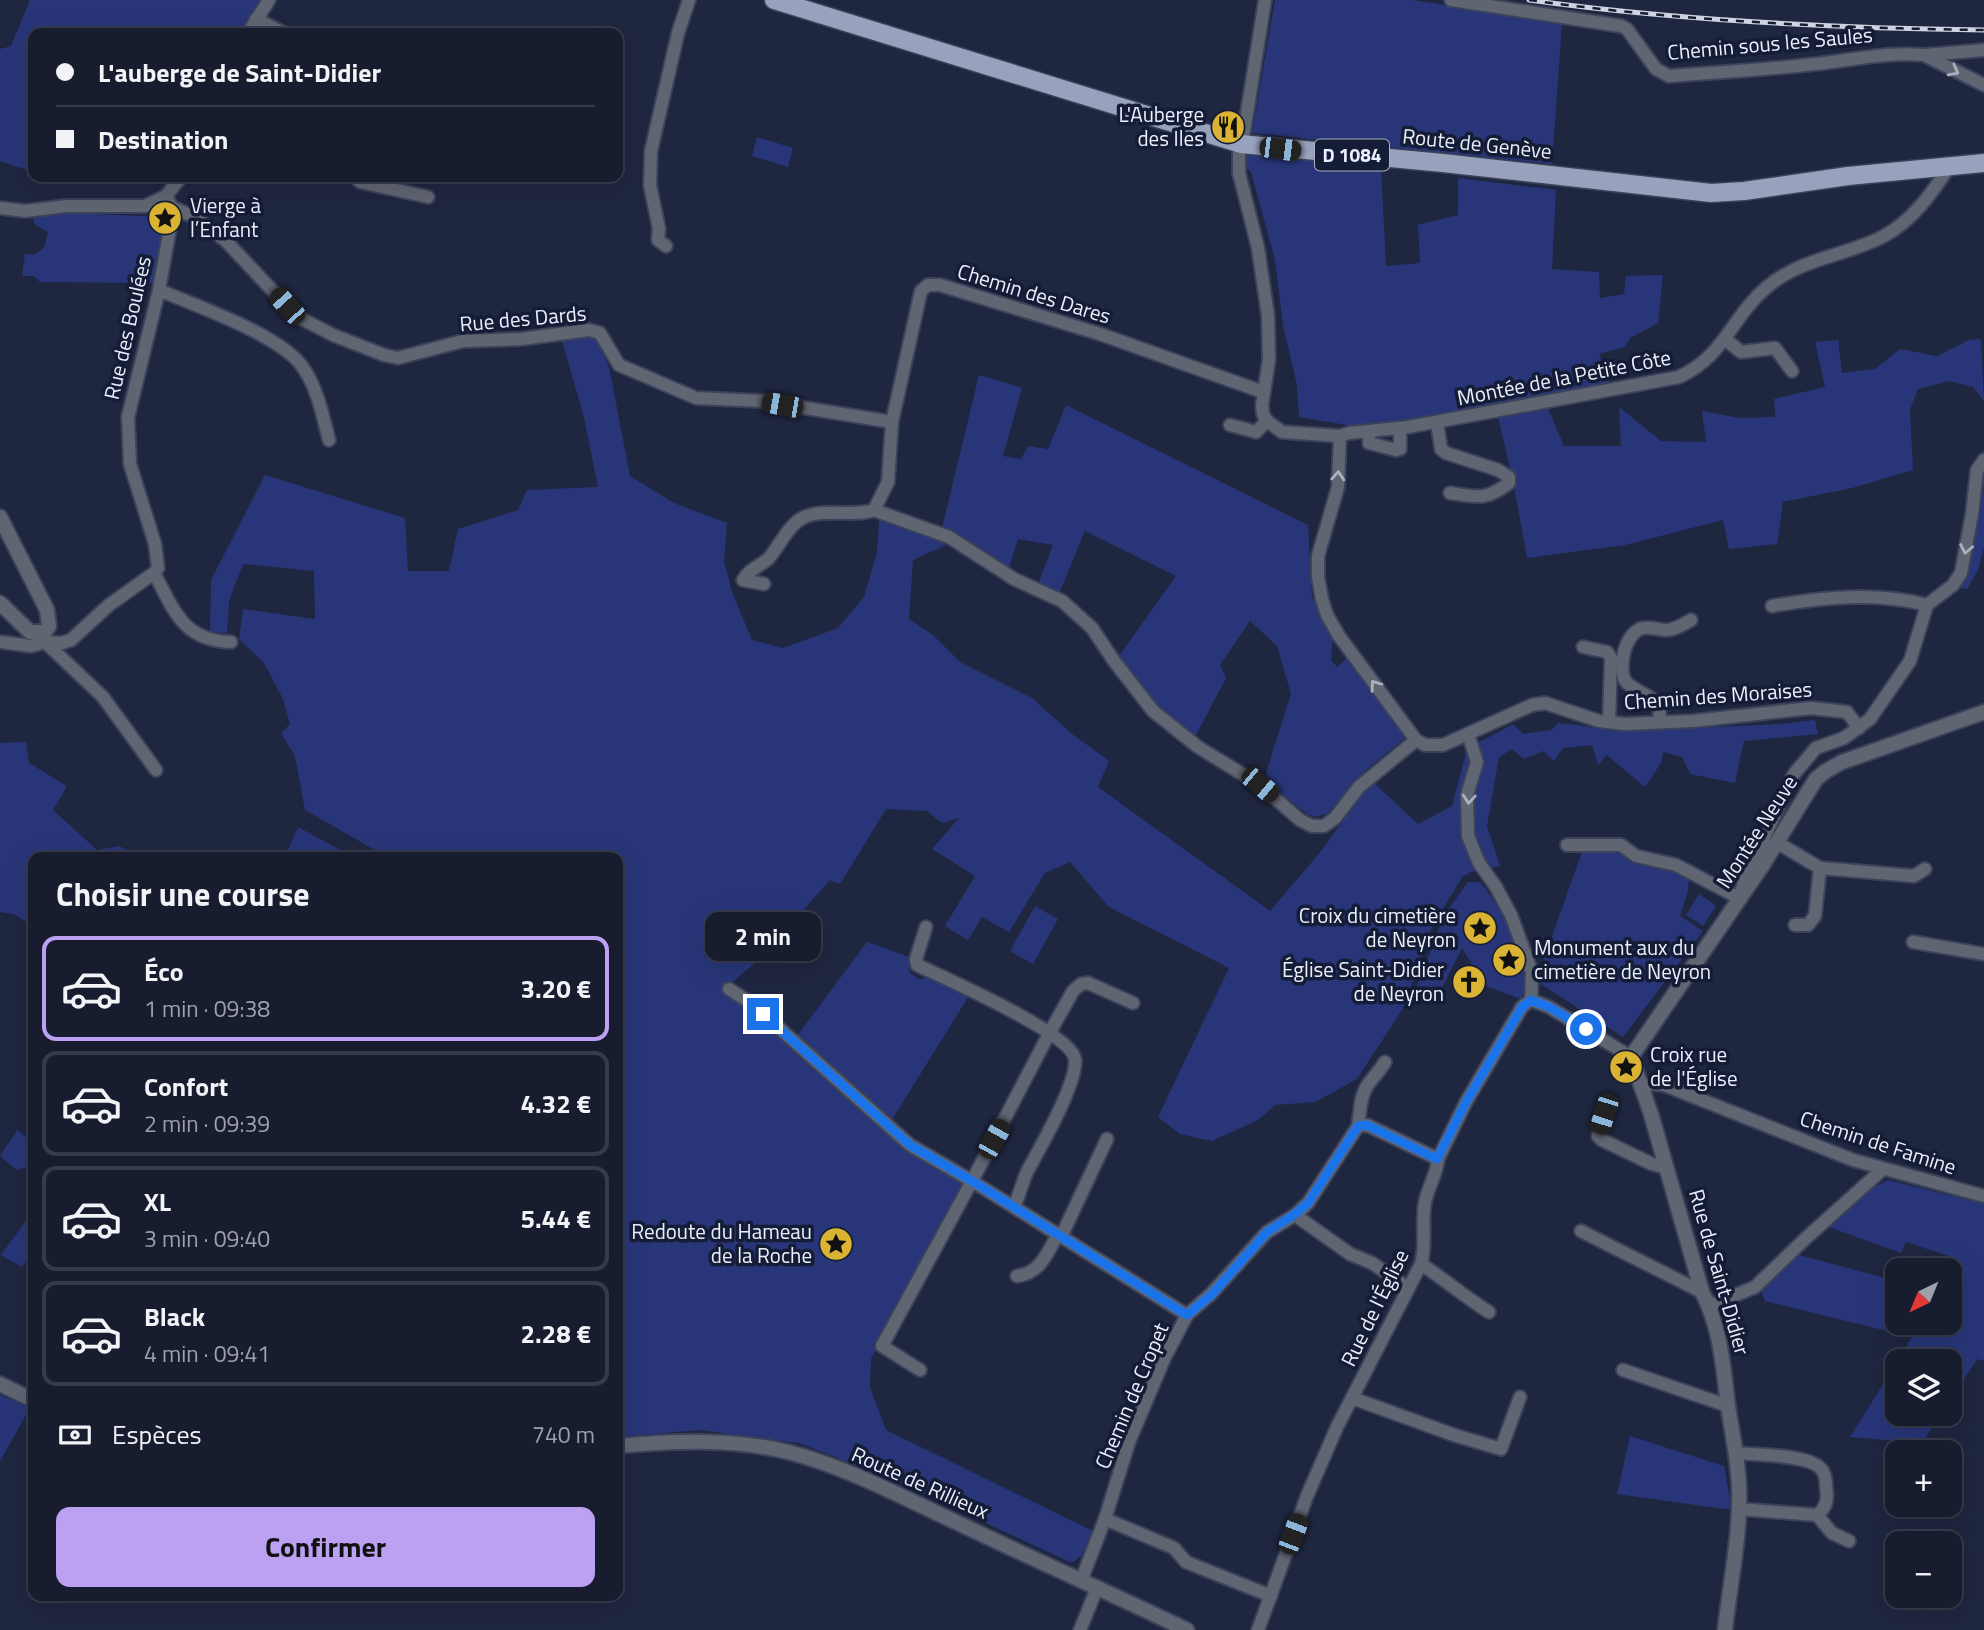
<!DOCTYPE html>
<html lang="fr">
<head>
<meta charset="utf-8">
<style>
	:root { --surface:#171c2f; --page:#24293b; --text:#f1f3f6; --muted:#9ea1aa; --line:#363a4b; --accent:#bca0f2 }
	body { margin:0; font-family:"Titillium Web",sans-serif; background:var(--page); color:var(--text); height:100vh; display:flex; flex-direction:column; font-size:26px; white-space:nowrap }
	* { box-sizing:border-box; margin:0 }
	p { font-size:23px; color:var(--muted) }
	.icon { flex:none; width:38px; height:38px; fill:none; stroke:currentColor; stroke-width:2; stroke-linecap:round; stroke-linejoin:round }
	.map { position:relative; flex:1; overflow:hidden }
	.drawer { position:absolute; left:28px; top:852px; width:595px; height:749px; display:flex; flex-direction:column; background:var(--surface); border-radius:14px; box-shadow:0 7px 28px #0002,0 0 0 2px var(--line) }
	.drawer>* { flex:none }
	.banner { position:absolute; left:28px; top:28px; width:595px; height:154px; border-radius:14px; box-shadow:0 7px 28px #0002,0 0 0 2px var(--line); display:grid; align-content:center; height:154px; padding:0 28px; background:var(--surface) }
	.needle { width:46px; rotate:223deg }
	.controls { position:absolute; left:1885px; top:1258px; display:grid; gap:14px }
	.controls a { display:grid; place-items:center; width:77px; height:77px; border-radius:14px; background:var(--surface); box-shadow:0 7px 28px #0002,0 0 0 2px var(--line); font-size:35px }
	.end { position:absolute; width:32px; height:32px; margin:-16px; border:9px solid #1a73e8; background:#fff; box-shadow:0 0 0 4px #fff }
	.from { border-radius:50% }
	.bubble { position:absolute; height:49px; border-radius:14px; background:var(--surface); box-shadow:0 7px 28px #0002,0 0 0 2px var(--line); font-size:23px; font-weight:700; line-height:49px; text-align:center }
	.car { position:absolute; width:21px; height:42px; margin:-21px -10px; border-radius:9px; box-shadow:0 0 5px 2px #0007; background:linear-gradient(#222 24%,#8ab4d8 0 40%,#222 0 76%,#8ab4d8 0 86%,#222 0) }
	.banner b { display:flex; align-items:center; gap:24px; height:66px; font-size:26px }
	.banner b+b { border-top:2px solid var(--line) }
	.banner i { width:18px; height:18px; background:var(--text) }
	ul { padding:0; list-style:none }
	li { display:flex; align-items:center; gap:21px; height:105px; margin:0 14px 10px; padding:0 14px; border:4px solid var(--line); border-radius:14px }
	li div { flex:1 }
	li b { display:block; font-size:26px }
	li em { font-style:normal; font-weight:700 }
	li.active { border-color:var(--accent) }
	li>.icon { width:63px; height:63px; stroke-width:1.5 }
	h2 { padding:0 28px; font-size:32px; line-height:84px }
	.pay { display:flex; align-items:center; gap:18px; height:77px; padding:0 28px; font-size:26px }
	.pay p { margin-inline-start:auto }
	.cta { display:flex; gap:14px; margin-top:auto; padding:14px 28px }
	.cta a { flex:1; height:80px; border-radius:14px; background:var(--accent); color:#111; font-size:28px; font-weight:700; line-height:80px; text-align:center }
	.map>svg:first-child { display:block }
</style>
</head>
<body>
<div class="map">
<svg width="1984" height="1630" viewBox="0 0 1984 1630">
	<rect width="100%" height="100%" fill="#1f263f"/>
	<g fill="#283679">
		<polygon points="30,0 263,0 240,33 33,33 33,172 0,161 0,49 11,46"/>
		<polygon points="1275,0 1413,0 1562,23 1552,164 1252,133"/>
		<polygon points="757,137 793,148 788,167 752,156"/>
		<polygon points="1246,153 1381,168 1386,266 1420,263 1418,225 1458,215 1458,178 1556,190 1552,269 1599,272 1600,298 1624,294 1626,276 1663,275 1658,323 1630,338 1625,347 1599,354 1610,383 1409,423 1353,426 1299,417 1297,385 1283,325 1275,260 1251,172 1244,166 1244,154"/>
		<polygon points="70,213 163,217 166,220 154,283 40,282 34,276 22,276 25,254 34,255 44,248 48,232 34,224 33,217"/>
		<polygon points="595,333 609,367 630,476 674,503 727,523 724,561 732,592 752,640 783,648 838,628 864,597 877,552 879,519 926,533 948,544 913,560 909,619 933,635 960,662 1032,698 1072,734 1109,761 1098,787 1270,911 1322,850 1355,803 1374,783 1418,824 1452,806 1467,749 1513,724 1523,734 1551,730 1558,723 1629,731 1780,724 1815,720 1818,734 1744,741 1735,783 1690,774 1682,757 1663,752 1661,763 1645,787 1607,755 1598,765 1592,745 1563,748 1554,761 1543,751 1524,759 1512,749 1499,757 1487,826 1500,866 1471,872 1463,876 1432,927 1402,1010 1357,1079 1315,1102 1275,1105 1258,1120 1212,1141 1180,1134 1158,1117 1229,968 1109,907 1070,862 1045,873 1009,932 982,917 968,940 945,926 975,876 932,849 959,818 942,823 927,811 886,809 840,884 830,880 761,958 729,985 887,1128 966,1182 871,1359 870,1387 886,1430 1093,1531 1082,1555 1072,1563 889,1478 799,1443 700,1430 618,1437 618,858 387,857 305,810 295,756 281,733 290,724 283,699 264,663 239,639 243,609 315,619 314,571 243,564 229,601 227,633 210,632 211,580 265,475 405,518 408,571 449,571 458,529 518,510 527,490 598,487 584,417 562,341"/>
		<polygon points="1981,339 1984,401 1973,387 1949,381 1918,389 1910,410 1913,470 1852,488 1783,502 1777,544 1729,549 1723,520 1625,545 1527,558 1514,486 1498,416 1547,406 1564,446 1621,446 1619,407 1661,441 1706,442 1702,411 1739,418 1775,417 1774,399 1825,387 1815,342 1838,340 1842,373 1875,369 1900,349 1937,356 1969,340"/>
		<polygon points="979,375 1022,388 1003,456 1021,459 1028,446 1048,449 1066,405 1308,525 1312,597 1333,636 1331,660 1337,667 1346,659 1406,737 1367,769 1328,813 1316,817 1307,814 1264,779 1291,694 1277,646 1250,621 1220,665 1226,678 1194,739 1154,707 1117,659 1176,576 1085,531 1058,596 1037,587 1053,545 1018,539 1009,568 960,535 942,528"/>
		<polygon points="1984,470 1984,547 1978,570 1967,589 1959,588 1967,566"/>
		<polygon points="26,742 29,763 67,786 53,810 97,850 119,846 141,857 33,858 33,926 14,914 0,912 0,743"/>
		<polygon points="298,827 353,857 285,857"/>
		<polygon points="1583,849 1618,849 1630,859 1669,868 1689,877 1688,891 1680,916 1703,931 1623,1037 1536,981"/>
		<path d="M1468 882H1480C1499 906 1525 946 1527 977 1527 984 1523 993 1521 999L1491 988 1475 979 1480 971 1473 966 1462 948 1436 1000 1416 989 1444 915Z"/>
		<polygon points="1699,894 1716,906 1703,926 1686,915"/>
		<polygon points="1035,906 1058,919 1033,964 1010,951"/>
		<polygon points="867,942 912,958 909,972 920,980 931,974 970,994 890,1123 797,1036"/>
		<polygon points="17,1130 33,1143 33,1165 17,1170 0,1156"/>
		<polygon points="1888,1180 1984,1204 1984,1361 1977,1359 1950,1401 1950,1362 1898,1361 1912,1337 1765,1301 1761,1291 1799,1255 1897,1281 1897,1323 1950,1323 1950,1270 1942,1270 1949,1256 1906,1242 1901,1253 1829,1227 1873,1188"/>
		<polygon points="33,1211 33,1252 22,1267 1,1255"/>
		<polygon points="1897,1362 1897,1414 1941,1414 1922,1443 1850,1437"/>
		<polygon points="0,1395 30,1408 0,1461"/>
		<polygon points="1630,1436 1724,1466 1732,1510 1617,1494"/>
	</g>
	<g fill="none" stroke-linecap="round" stroke-linejoin="round">
		<g stroke="#3b425a" stroke-width="16">
			<g id="minor">
				<path d="M1265 0 1243 138 1239 149V173L1258 248 1268 316 1269 360 1262 405 1263 414 1267 421 1282 432 1340 436 1349 433 1408 427 1679 377C1725 356 1732 316 1767 287 1801 258 1846 256 1884 236 1912 221 1932 193 1949 167"/>
				<path d="M1451 0 1621 26 1627 29 1656 69 1669 76C1723 72 1778 69 1832 62 1863 58 1892 52 1924 55L1984 85"/>
				<polyline points="256,19 284,33"/>
				<polyline points="248,33 269,0"/>
				<polyline points="1925,55 1984,50"/>
				<polyline points="355,177 360,182 428,197"/>
				<polyline points="172,207 194,217 225,240 287,306 302,319 333,335 384,355 398,358 463,341 521,339 589,330 600,333 619,365 696,398 762,401 892,422"/>
				<polyline points="0,208 25,211 67,206 145,206 166,196 181,177"/>
				<polyline points="666,246 658,240 659,229 650,185 651,151 678,33 689,0"/>
				<path d="M159 290C196 306 284 336 304 369 318 390 323 417 329 440"/>
				<polyline points="1725,339 1741,352 1775,348 1792,371"/>
				<polyline points="1263,392 1100,334 940,285 928,285 921,291 892,422 888,482 874,510 949,537 1014,579 1062,601 1092,628 1114,661 1153,711 1198,747 1260,785 1300,820 1312,826 1324,826 1335,818 1359,787 1416,740"/>
				<path d="M1437 422 1441 449 1446 453 1498 470 1509 477V483C1485 501 1478 497 1450 493"/>
				<polyline points="1230,425 1256,432 1267,421"/>
				<polyline points="1369,431 1369,443 1396,450 1400,449 1400,428"/>
				<polyline points="1340,436 1338,487 1318,556 1318,577 1322,599 1327,615 1339,636 1416,740 1425,745 1443,745 1532,705 1545,703 1599,721 1625,724 1693,721 1811,708 1847,712 1859,728"/>
				<path d="M154 573C174 610 183 641 231 642"/>
				<path d="M764 584 743 580C748 570 760 566 768 559 779 547 786 529 799 520 820 506 852 518 874 510"/>
				<path d="M1772 606C1824 597 1876 592 1927 605"/>
				<polyline points="37,633 45,642 62,643 71,640 109,605 154,573 158,568 155,544 130,464 128,417 159,290 172,217 172,207 166,196"/>
				<polyline points="0,642 31,646 45,642 103,697 156,770"/>
				<polyline points="1583,647 1607,652 1611,658 1609,722"/>
				<path d="M1660 722 1659 704C1650 696 1636 691 1627 683 1616 671 1625 630 1644 628 1652 627 1659 630 1666 630 1675 630 1684 624 1691 620"/>
				<polyline points="1468,734 1477,762 1467,795 1468,836 1479,863 1496,887 1511,915 1532,972 1531,1000"/>
				<polyline points="1776,842 1820,868 1914,876 1925,869"/>
				<polyline points="1567,845 1621,845 1636,856 1676,865 1739,898 1746,876 1794,774 1816,748 1844,738 1870,719 1910,661 1927,605 1953,585 1961,573 1972,514 1977,470 1984,460"/>
				<polyline points="1795,925 1808,925 1815,916 1820,868"/>
				<path d="M926 927 916 959 917 965C944 978 1071 1033 1075 1059 1078 1083 1039 1149 1027 1172 1022 1183 1019 1196 1014 1207"/>
				<polyline points="1913,942 1984,954"/>
				<polyline points="729,989 751,1003 910,1145 972,1181 882,1346 920,1370"/>
				<polyline points="1531,1000 1549,1007 1631,1057"/>
				<polyline points="1133,1003 1088,983 1081,984 1073,991 1050,1032 972,1181 1187,1315"/>
				<polyline points="1643,1087 1652,1084 1664,1085 1853,1160 1984,1196"/>
				<polyline points="1604,1114 1598,1136 1602,1140 1652,1164 1667,1168"/>
				<path d="M1358 1126C1360 1113 1360 1097 1367 1086 1373 1077 1380 1071 1385 1062"/>
				<polyline points="1295,1215 1350,1254 1372,1263 1408,1288"/>
				<polyline points="1581,1231 1702,1292"/>
				<polyline points="1061,1237 1107,1139"/>
				<path d="M1421 1264C1444 1279 1465 1297 1489 1312"/>
				<path d="M1017 1276C1041 1273 1047 1253 1058 1234"/>
				<polyline points="1709,1306 1755,1287 1806,1238 1883,1169"/>
				<polyline points="1623,1370 1728,1406"/>
				<polyline points="1352,1398 1454,1435 1501,1449 1520,1397"/>
				<path d="M1736 1453C1755 1455 1811 1454 1822 1470 1825 1474 1826 1481 1826 1486 1828 1499 1827 1507 1817 1515L1738 1509"/>
				<polyline points="1817,1515 1832,1533 1849,1541"/>
				<polyline points="1105,1519 1174,1548 1186,1562 1271,1596"/>
				<polyline points="1081,1581 1105,1519 1129,1442 1165,1357 1187,1315 1211,1294 1267,1232 1295,1215 1308,1203 1358,1126 1367,1125 1438,1159"/>
				<polyline points="1080,1630 1097,1588"/>
				<path d="M1258 1630 1307 1496 1337 1427 1421 1264C1427 1243 1421 1223 1425 1202 1428 1187 1437 1174 1438 1159L1466 1102 1522 1007 1531 1000"/>
			</g>
		</g>
		<g stroke="#3b425a" stroke-width="18">
			<g id="tertiary">
				<polyline points="0,517 47,610 49,626 45,632 30,632 0,603"/>
				<polyline points="0,1384 33,1400"/>
				<path d="M618 1446C674 1441 732 1438 788 1452 847 1467 904 1498 960 1524 1035 1560 1112 1594 1187 1630"/>
				<path d="M1725 1630C1730 1583 1741 1533 1739 1486 1738 1459 1732 1433 1728 1406 1723 1367 1721 1328 1702 1292L1651 1114 1631 1057 1762 866 1816 779 1826 771 1842 762 1984 712"/>
			</g>
		</g>
		<g stroke="#3b425a" stroke-width="21">
			<polyline id="primary" points="774,0 1241,144 1443,163 1711,193 1744,191 1848,176 1984,163"/>
		</g>
		<use href="#minor" stroke="#606572" stroke-width="12"/>
		<use href="#tertiary" stroke="#606572" stroke-width="14"/>
		<use href="#primary" stroke="#98a2bd" stroke-width="18"/>
		<g stroke="#cfd4e3" stroke-width="5">
			<path id="rail" d="M1529 0C1680 21 1832 28 1984 30"/>
		</g>
		<use href="#rail" stroke="#151c35" stroke-width="2.5" stroke-dasharray="8" stroke-linecap="butt"/>
	</g>
	<defs><path id="oneway-chevron" d="M-2-3.5L2.5 0L-2 3.5" fill="none" stroke-width="1.6" stroke-linecap="round" stroke-linejoin="round" transform="scale(1.75)"/></defs>
	<g stroke="#acb1be">
		<use href="#oneway-chevron" transform="translate(1954 71) rotate(28)"/>
		<use href="#oneway-chevron" transform="translate(1338 476) rotate(-86)"/>
		<use href="#oneway-chevron" transform="translate(1966 549) rotate(101)"/>
		<use href="#oneway-chevron" transform="translate(1375 685) rotate(-126)"/>
		<use href="#oneway-chevron" transform="translate(1469 799) rotate(94)"/>
	</g>
	<g fill="none" stroke-linecap="round" stroke-linejoin="round">
		<polyline stroke="#1a73e8" stroke-width="9" points="763,1014 910,1145 972,1181 1187,1315 1212,1294 1267,1232 1295,1214 1308,1203 1358,1126 1367,1125 1437,1159 1466,1102 1522,1007 1531,1000 1549,1007 1586,1029"/>
	</g>
	<defs>
		<g id="restaurant-disc" transform="scale(1.75)"><circle r="9.5" fill="#dab333" stroke="#151c35"/><path d="M-5-6h1v4h1v-4h1v4h1v-4h1v5L-1.5 .5V6h-2V.5L-5-1ZM5-6V6H3V1.5H1.5Q1.5-4 5-6Z" fill="#111"/></g>
		<g id="sight-disc" transform="scale(1.75)"><circle r="9.5" fill="#dab333" stroke="#151c35"/><path d="M0-6L1.8-2.2L6-1.7L2.9 1.2L3.7 5.4L0 3.3L-3.7 5.4L-2.9 1.2L-6-1.7L-1.8-2.2Z" fill="#111"/></g>
		<g id="church-disc" transform="scale(1.75)"><circle r="9.5" fill="#dab333" stroke="#151c35"/><path d="M-1.2-6h2.4v3.5h3.3v2.4h-3.3V6h-2.4V-.1h-3.3v-2.4h3.3Z" fill="#111"/></g>
	</defs>
	<g fill-rule="evenodd">
		<use href="#restaurant-disc" x="1228" y="127"/>
		<use href="#sight-disc" x="165" y="218"/>
		<use href="#sight-disc" x="1480" y="928"/>
		<use href="#sight-disc" x="1509" y="960"/>
		<use href="#church-disc" x="1469" y="982"/>
		<use href="#sight-disc" x="1626" y="1067"/>
		<use href="#sight-disc" x="836" y="1244"/>
	</g>
	<g text-anchor="middle" stroke-width="7" stroke-linejoin="round" paint-order="stroke">
		<rect fill="#151c35" stroke="#aab0c1" stroke-width="2" x="1315" y="139.5" width="74" height="31" rx="5"/>
		<g font-size="19" font-weight="bold" fill="#eaeffd">
			<text x="1352" y="162">D 1084</text>
		</g>
		<g font-size="21" fill="#eaeffd" stroke="#151c35">
			<text transform="translate(1770 44) rotate(-5)" y="7">Chemin sous les Saules</text>
			<text transform="translate(1477 144) rotate(6)" y="7">Route de Genève</text>
			<text transform="translate(1034 294) rotate(17)" y="7">Chemin des Dares</text>
			<text transform="translate(523 319) rotate(-5)" y="7">Rue des Dards</text>
			<text transform="translate(128 328) rotate(-77)" y="7">Rue des Boulées</text>
			<text transform="translate(1564 378) rotate(-11)" y="7">Montée de la Petite Côte</text>
			<text transform="translate(1718 696) rotate(-4)" y="7">Chemin des Moraises</text>
			<text transform="translate(1757 832) rotate(-57)" y="7">Montée Neuve</text>
			<text transform="translate(1878 1143) rotate(18)" y="7">Chemin de Famine</text>
			<text transform="translate(1719 1272) rotate(74)" y="7">Rue de Saint-Didier</text>
			<text transform="translate(1375 1308) rotate(-64)" y="7">Rue de l'Église</text>
			<text transform="translate(1132 1396) rotate(-67)" y="7">Chemin de Cropet</text>
			<text transform="translate(920 1483) rotate(24)" y="7">Route de Rillieux</text>
		</g>
		<g font-size="21" fill="#eaeffd" stroke="#151c35" text-anchor="end">
			<text x="1204" y="122">L'Auberge<tspan x="1204" dy="24">des Iles</tspan></text>
			<text x="190" y="213" text-anchor="start">Vierge à<tspan x="190" dy="24">l’Enfant</tspan></text>
			<text x="1456" y="923">Croix du cimetière<tspan x="1456" dy="24">de Neyron</tspan></text>
			<text x="1534" y="955" text-anchor="start">Monument aux du<tspan x="1534" dy="24">cimetière de Neyron</tspan></text>
			<text x="1444" y="977">Église Saint-Didier<tspan x="1444" dy="24">de Neyron</tspan></text>
			<text x="1650" y="1062" text-anchor="start">Croix rue<tspan x="1650" dy="24">de l'Église</tspan></text>
			<text x="812" y="1239">Redoute du Hameau<tspan x="812" dy="24">de la Roche</tspan></text>
		</g>
	</g>
</svg>
<div class="controls">
<a><svg class="needle" viewBox="-14 -14 28 28"><path d="M0-13l5 13h-10z" fill="#e53935"/><path d="M0 13l5-13h-10z" fill="#9ea1aa"/></svg></a>
<a><svg class="icon" aria-label="layers" viewBox="0 0 24 24"><path d="M12 4l9 5-9 5-9-5zM3 14l9 5 9-5"/></svg></a>
<a>+</a>
<a>−</a>
</div>
<i class="end from" style="left:1586px;top:1029px"></i>
<i class="end" style="left:763px;top:1014px"></i>
<div class="bubble" style="left:705px;top:912px;width:116px">2 min</div>
<i class="car" style="left:1280px;top:149px;rotate:97deg"></i>
<i class="car" style="left:287px;top:306px;rotate:318deg"></i>
<i class="car" style="left:782px;top:405px;rotate:280deg"></i>
<i class="car" style="left:1260px;top:785px;rotate:130deg"></i>
<i class="car" style="left:1604px;top:1114px;rotate:198deg"></i>
<i class="car" style="left:994px;top:1139px;rotate:29deg"></i>
<i class="car" style="left:1293px;top:1534px;rotate:21deg"></i>
<div class="banner">
<b><i class="from"></i>L'auberge de Saint-Didier</b>
<b><i></i>Destination</b>
</div>
<section class="drawer">
<h2>Choisir une course</h2>
<ul>
<li class="active"><svg class="icon" aria-label="car" viewBox="0 0 24 24"><path d="M5 17H2v-5l4-1 3-4h7l3 4 3 1v5h-3M9 17h6M6 11h13"/><circle cx="7" cy="17" r="2"/><circle cx="17" cy="17" r="2"/></svg><div><b>Éco</b><p>1 min · 09:38</p></div><em>3.20 €</em></li>
<li><svg class="icon" aria-label="car" viewBox="0 0 24 24"><path d="M5 17H2v-5l4-1 3-4h7l3 4 3 1v5h-3M9 17h6M6 11h13"/><circle cx="7" cy="17" r="2"/><circle cx="17" cy="17" r="2"/></svg><div><b>Confort</b><p>2 min · 09:39</p></div><em>4.32 €</em></li>
<li><svg class="icon" aria-label="car" viewBox="0 0 24 24"><path d="M5 17H2v-5l4-1 3-4h7l3 4 3 1v5h-3M9 17h6M6 11h13"/><circle cx="7" cy="17" r="2"/><circle cx="17" cy="17" r="2"/></svg><div><b>XL</b><p>3 min · 09:40</p></div><em>5.44 €</em></li>
<li><svg class="icon" aria-label="car" viewBox="0 0 24 24"><path d="M5 17H2v-5l4-1 3-4h7l3 4 3 1v5h-3M9 17h6M6 11h13"/><circle cx="7" cy="17" r="2"/><circle cx="17" cy="17" r="2"/></svg><div><b>Black</b><p>4 min · 09:41</p></div><em>2.28 €</em></li>
</ul>
<div class="pay"><svg class="icon" aria-label="cash" viewBox="0 0 24 24"><path d="M3 7h18v10H3z"/><circle cx="12" cy="12" r="2"/></svg>Espèces<p>740 m</p></div>
<div class="cta"><a>Confirmer</a></div>
</section>
</div>
</body>
</html>
